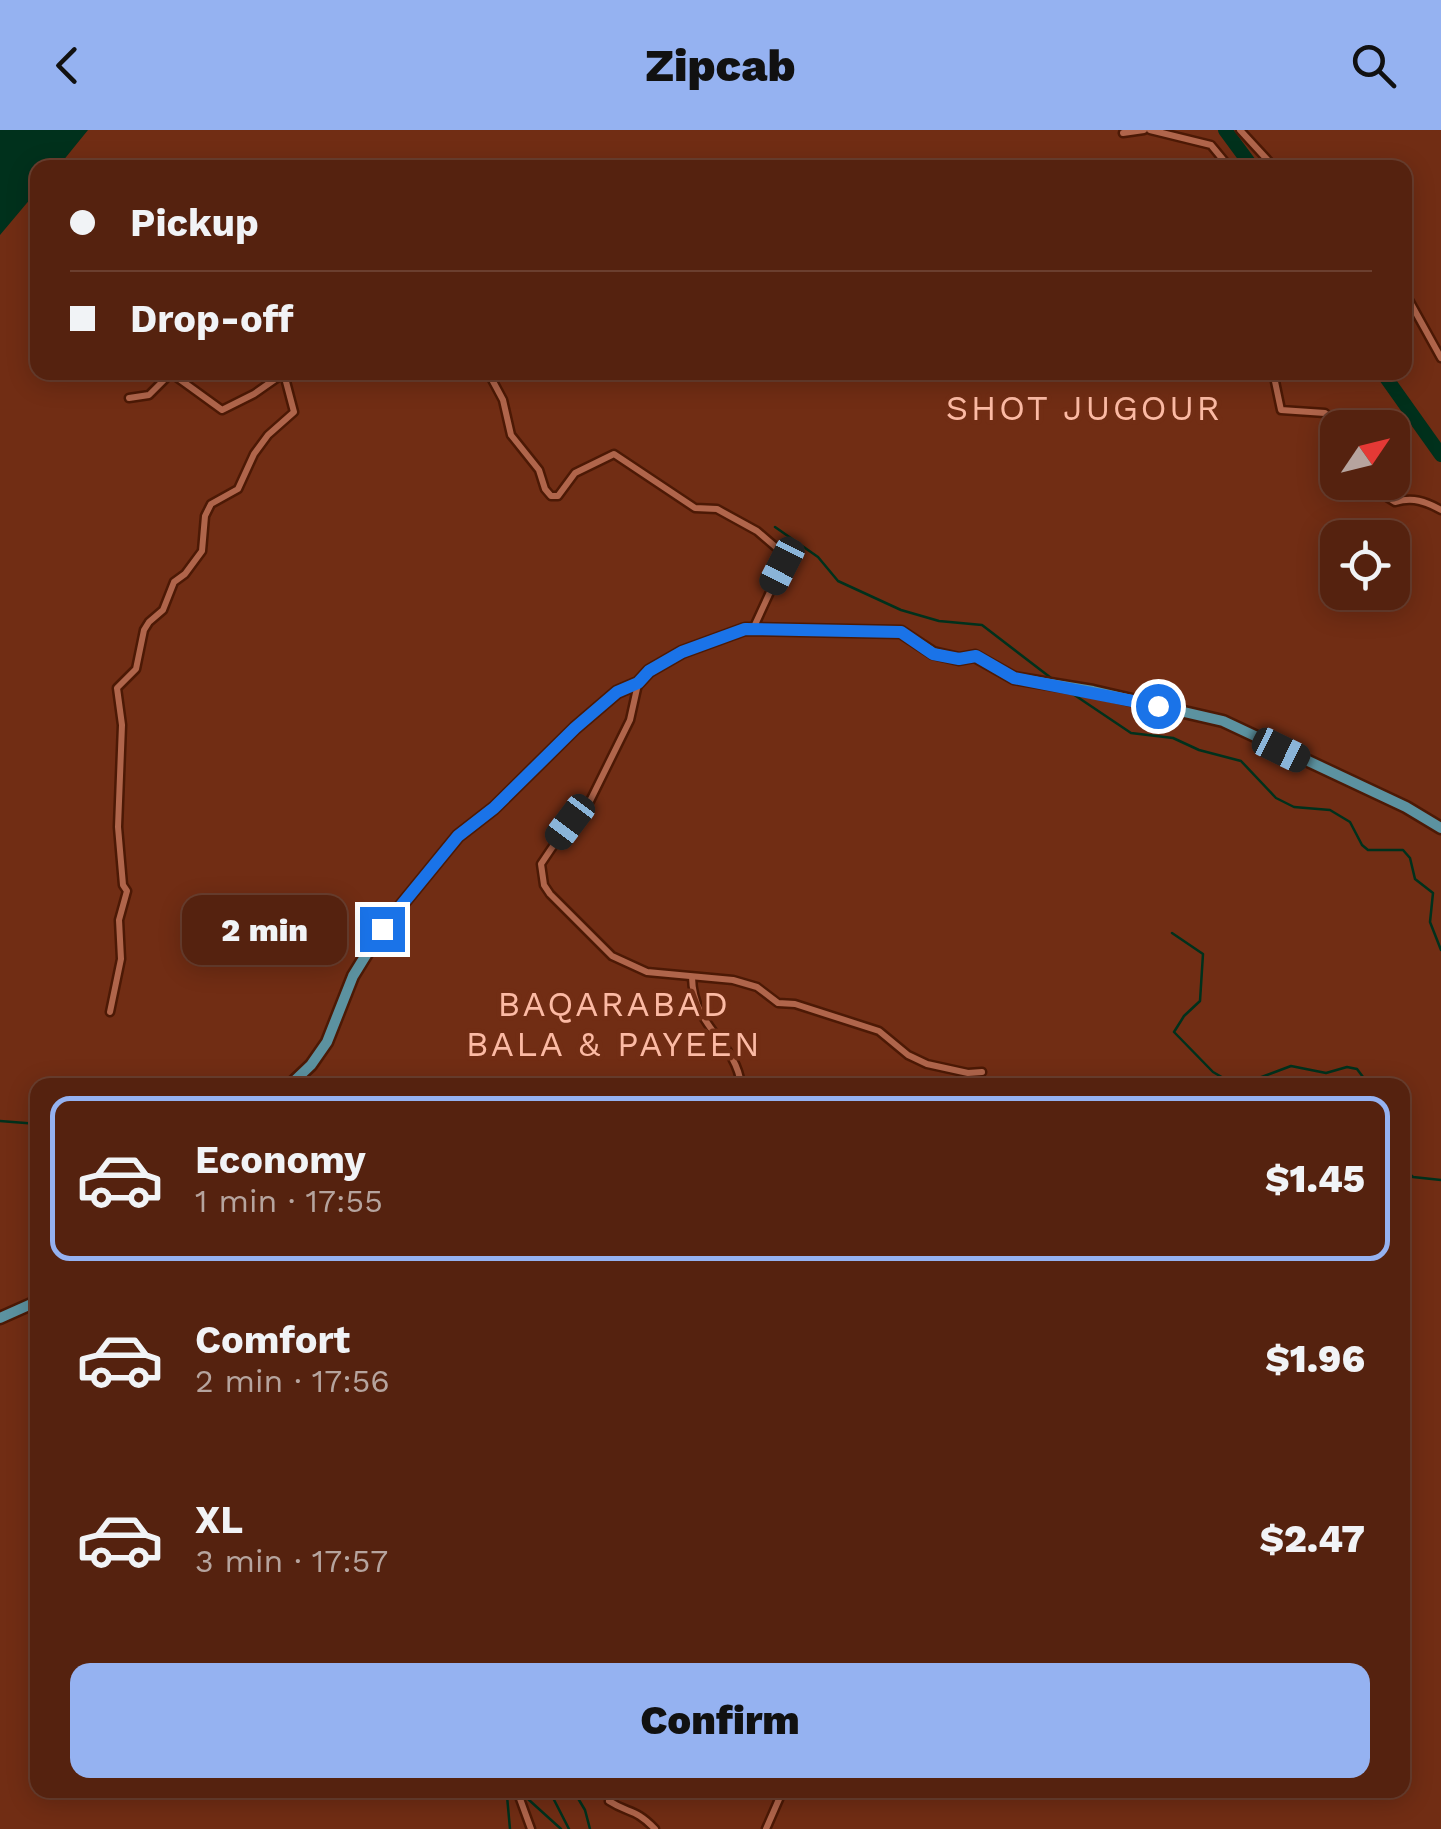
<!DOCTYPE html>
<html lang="en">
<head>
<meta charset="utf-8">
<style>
	:root { --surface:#55220f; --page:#5e2f1d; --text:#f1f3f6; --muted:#b6a49e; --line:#6b3f2f; --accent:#95b2f1 }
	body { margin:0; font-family:"Work Sans",sans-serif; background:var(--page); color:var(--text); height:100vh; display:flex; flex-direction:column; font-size:38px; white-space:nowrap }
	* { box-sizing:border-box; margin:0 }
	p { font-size:32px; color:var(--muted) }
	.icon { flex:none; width:55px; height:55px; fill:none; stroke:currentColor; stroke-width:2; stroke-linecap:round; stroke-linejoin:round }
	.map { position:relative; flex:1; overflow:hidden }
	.sheet { position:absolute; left:30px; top:948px; width:1380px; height:720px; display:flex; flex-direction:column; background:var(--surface); border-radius:20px; box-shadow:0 5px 25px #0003,0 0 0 2px var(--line) }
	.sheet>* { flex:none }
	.top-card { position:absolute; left:30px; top:30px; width:1382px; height:220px; border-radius:20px; box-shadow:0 5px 25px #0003,0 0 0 2px var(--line); display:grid; align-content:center; height:220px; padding:0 40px; background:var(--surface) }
	.needle { width:65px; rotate:55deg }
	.tools { position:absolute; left:1320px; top:280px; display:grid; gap:20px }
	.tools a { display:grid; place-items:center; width:90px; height:90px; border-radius:20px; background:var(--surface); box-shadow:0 5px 25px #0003,0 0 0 2px var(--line); font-size:50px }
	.end { position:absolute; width:45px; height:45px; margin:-22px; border:12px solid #1a73e8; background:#fff; box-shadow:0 0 0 5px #fff }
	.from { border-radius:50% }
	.bubble { position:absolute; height:70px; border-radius:20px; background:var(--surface); box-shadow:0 5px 25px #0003,0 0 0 2px var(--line); font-size:32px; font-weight:800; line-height:70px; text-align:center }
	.car { position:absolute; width:30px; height:60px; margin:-30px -15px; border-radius:12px; box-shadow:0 0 8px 2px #0007; background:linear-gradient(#222 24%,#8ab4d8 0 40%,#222 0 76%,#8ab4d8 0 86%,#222 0) }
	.top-card b { display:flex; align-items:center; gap:35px; height:95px; font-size:38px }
	.top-card b+b { border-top:2px solid var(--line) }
	.top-card i { width:25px; height:25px; background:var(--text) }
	ul { padding:18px 0 0; list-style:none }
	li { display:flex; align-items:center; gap:30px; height:165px; margin:0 20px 15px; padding:0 20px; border:5px solid transparent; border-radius:20px }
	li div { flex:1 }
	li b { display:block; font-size:38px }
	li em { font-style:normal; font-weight:800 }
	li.selected { border-color:var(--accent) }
	li>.icon { width:90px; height:90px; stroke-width:1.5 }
	.action { display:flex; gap:20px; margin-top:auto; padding:20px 40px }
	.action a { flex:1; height:115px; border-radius:20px; background:var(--accent); color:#111; font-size:40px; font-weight:800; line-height:115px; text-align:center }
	header { display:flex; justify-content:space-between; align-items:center; height:130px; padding:0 40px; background:var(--accent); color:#111; font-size:45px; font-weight:800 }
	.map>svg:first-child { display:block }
</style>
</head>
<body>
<header><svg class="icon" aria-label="back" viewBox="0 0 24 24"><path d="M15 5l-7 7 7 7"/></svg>Zipcab<svg class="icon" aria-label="search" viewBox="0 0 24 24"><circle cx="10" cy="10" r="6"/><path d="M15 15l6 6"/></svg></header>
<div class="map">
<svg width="1441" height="1699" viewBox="0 0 1441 1699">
	<rect width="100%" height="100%" fill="#712d14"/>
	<polygon fill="#00311c" points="0,0 88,0 58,37 38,38 37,61 0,105"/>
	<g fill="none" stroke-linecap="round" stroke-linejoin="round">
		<g stroke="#00311c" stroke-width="2.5">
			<polyline points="775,397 818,427 838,451 901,480 939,491 982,495 1055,551"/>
			<polyline points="1070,562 1131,603 1173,608 1199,620 1241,631 1276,668 1294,677 1330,680 1350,692 1362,715 1368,720 1403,720 1410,728 1415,749 1433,763 1430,792 1441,820"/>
			<polyline points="1172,803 1203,824 1200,871 1184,886 1174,902 1213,942 1232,953 1248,952 1291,936 1326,943 1347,937 1357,939 1369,955"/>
			<polyline points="0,991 38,994"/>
			<polyline points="1402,1037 1413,1047 1441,1050"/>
			<polyline points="518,1660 561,1699"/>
			<polyline points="549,1660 569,1699"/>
			<polyline points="573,1660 585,1680 590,1699"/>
			<polyline points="510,1699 507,1666 513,1660"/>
		</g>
		<g stroke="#00311c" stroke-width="14">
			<polyline points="1225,0 1253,38"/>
			<polyline points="1382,242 1441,325"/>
		</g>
		<g stroke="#4c1905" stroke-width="11">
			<g id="minor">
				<polyline points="1150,0 1211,15 1230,38"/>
				<polyline points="1240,0 1275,38"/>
				<polyline points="1123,3 1144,0"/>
				<polyline points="1405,163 1441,228"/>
				<polyline points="488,242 503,270 511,305 539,340 545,359 551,366 558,366 575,343 614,324 695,378 717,379 757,401 778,419 782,436 753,499"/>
				<polyline points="1273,242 1281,280 1325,283 1342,298"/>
				<polyline points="129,268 149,265 171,243 222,280 254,264 284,243"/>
				<path d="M1381 352 1387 367 1395 372C1413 367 1425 371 1441 380"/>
				<polyline points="638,554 630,590 591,669 585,680 570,691 541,734 544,755 550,764 612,826 647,842 733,850 757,857 778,873 795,874 879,901 908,925 927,934 968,943 982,942"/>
				<path d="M692 847C693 899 736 911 741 955"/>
				<polyline points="110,882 121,829 119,790 127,761 123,755 118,697 122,595 117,558 136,539 144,500 149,492 163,480 174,452 185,444 202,421 205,386 211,374 238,359 254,324 268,305 294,282 284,244"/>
				<polyline points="519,1666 531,1699"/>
				<path d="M609 1671C629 1684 635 1678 655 1699"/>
				<polyline points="766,1699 783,1660"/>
			</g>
		</g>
		<g stroke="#4c1905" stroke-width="15">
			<g id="trunk">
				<polyline points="290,955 311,935 327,912 353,846 382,799 458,706 494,678 575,598 617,562 638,553 649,541 682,522 745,499 901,502 933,523 959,529 975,526 1014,548 1093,561 1223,591 1406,677 1441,698"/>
				<polyline points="0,1188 38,1171"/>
			</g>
		</g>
		<use href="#minor" stroke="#b0654b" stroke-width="6"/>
		<use href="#trunk" stroke="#5c92a0" stroke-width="10"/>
	</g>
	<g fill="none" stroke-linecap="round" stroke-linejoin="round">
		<polyline stroke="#1a73e8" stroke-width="12" points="382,799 458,706 494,678 575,598 617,562 638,553 649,541 682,522 745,499 901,502 933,524 959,529 976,526 1014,548 1158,576"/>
	</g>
	<g text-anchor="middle" stroke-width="9" stroke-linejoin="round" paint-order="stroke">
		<g font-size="35" letter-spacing="2.5" fill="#fcbaa4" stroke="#712d14">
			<text x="1084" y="290">SHOT JUGOUR</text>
			<text x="614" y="886">BAQARABAD<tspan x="614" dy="40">BALA &amp; PAYEEN</tspan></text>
		</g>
	</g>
</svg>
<div class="tools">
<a><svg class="needle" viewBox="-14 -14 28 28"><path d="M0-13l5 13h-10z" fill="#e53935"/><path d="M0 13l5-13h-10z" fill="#b6a49e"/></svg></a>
<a><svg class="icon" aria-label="locate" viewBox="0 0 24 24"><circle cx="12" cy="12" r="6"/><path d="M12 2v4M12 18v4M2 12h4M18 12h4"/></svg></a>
</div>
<i class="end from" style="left:1158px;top:576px"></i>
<i class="end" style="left:382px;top:799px"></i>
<div class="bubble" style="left:182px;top:765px;width:165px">2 min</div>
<i class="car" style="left:782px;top:436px;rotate:207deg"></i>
<i class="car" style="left:1281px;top:620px;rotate:116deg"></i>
<i class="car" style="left:570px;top:692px;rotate:217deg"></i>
<div class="top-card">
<b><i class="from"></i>Pickup</b>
<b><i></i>Drop-off</b>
</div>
<section class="sheet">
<ul>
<li class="selected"><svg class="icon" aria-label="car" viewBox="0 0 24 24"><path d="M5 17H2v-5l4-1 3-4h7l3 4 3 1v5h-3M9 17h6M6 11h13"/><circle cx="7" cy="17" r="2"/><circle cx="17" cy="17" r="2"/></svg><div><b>Economy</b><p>1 min · 17:55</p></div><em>$1.45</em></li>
<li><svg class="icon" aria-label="car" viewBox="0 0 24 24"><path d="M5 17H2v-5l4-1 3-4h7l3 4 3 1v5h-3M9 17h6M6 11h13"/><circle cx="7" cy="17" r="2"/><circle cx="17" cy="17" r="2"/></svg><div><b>Comfort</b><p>2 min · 17:56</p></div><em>$1.96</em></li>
<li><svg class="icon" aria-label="car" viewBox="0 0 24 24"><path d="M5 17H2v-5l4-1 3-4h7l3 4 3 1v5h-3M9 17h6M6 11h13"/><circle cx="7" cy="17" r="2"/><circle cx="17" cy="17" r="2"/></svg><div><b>XL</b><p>3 min · 17:57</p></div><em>$2.47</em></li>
</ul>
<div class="action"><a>Confirm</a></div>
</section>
</div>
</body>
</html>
